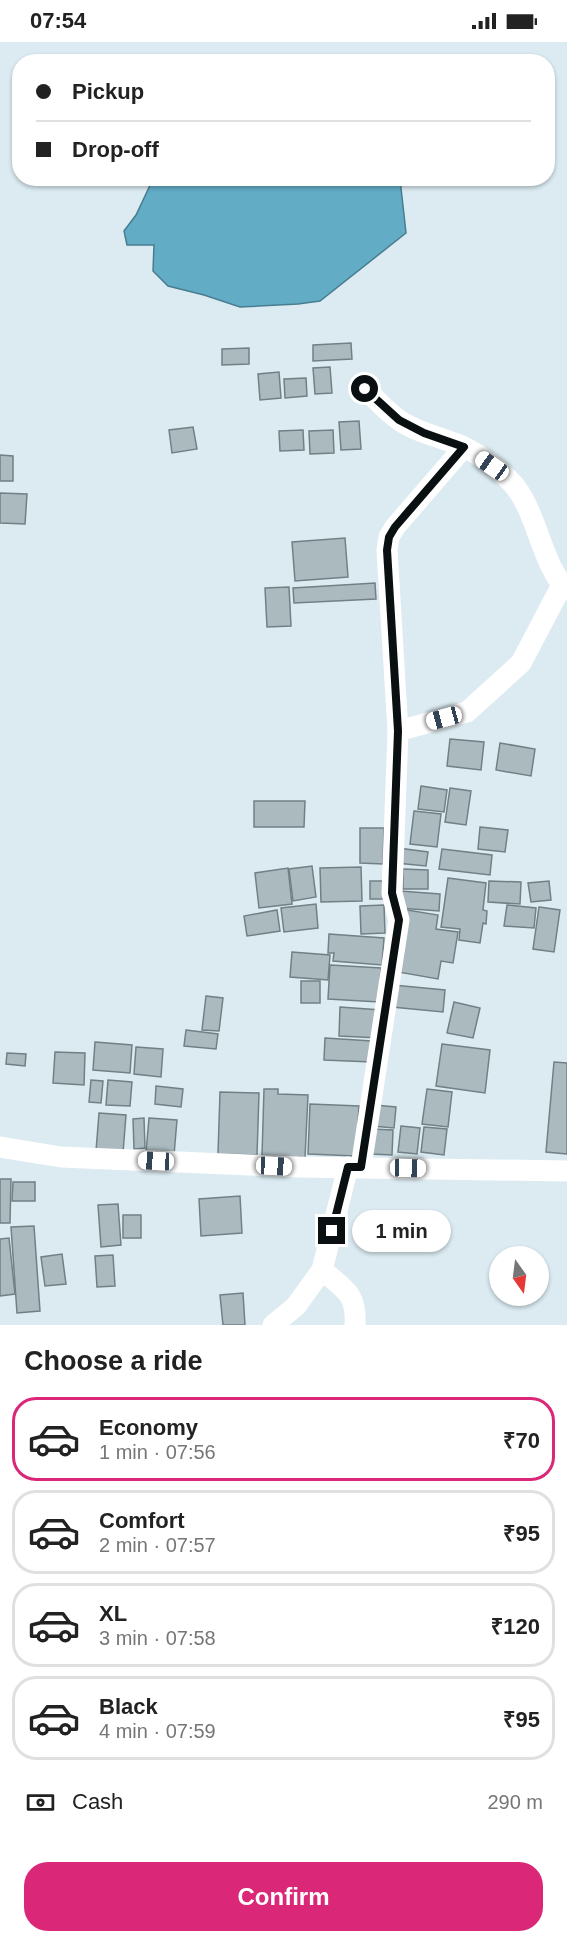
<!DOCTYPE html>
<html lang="en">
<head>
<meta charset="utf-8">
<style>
	:root { --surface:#fff; --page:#f6f6f6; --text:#222; --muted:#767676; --line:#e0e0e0; --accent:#db2777 }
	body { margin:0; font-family:Arial,sans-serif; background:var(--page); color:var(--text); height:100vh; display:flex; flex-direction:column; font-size:22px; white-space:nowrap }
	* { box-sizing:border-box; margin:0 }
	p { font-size:20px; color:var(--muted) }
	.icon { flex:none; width:33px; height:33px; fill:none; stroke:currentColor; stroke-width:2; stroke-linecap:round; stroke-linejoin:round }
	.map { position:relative; height:1283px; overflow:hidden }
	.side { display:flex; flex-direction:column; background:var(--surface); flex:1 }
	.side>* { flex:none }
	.guide { position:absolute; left:12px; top:12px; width:543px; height:132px; border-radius:24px; box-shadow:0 2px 4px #0004; display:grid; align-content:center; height:132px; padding:0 24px; background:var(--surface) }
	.needle { width:39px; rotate:166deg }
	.tools { position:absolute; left:489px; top:1204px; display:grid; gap:12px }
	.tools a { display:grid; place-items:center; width:60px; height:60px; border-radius:50%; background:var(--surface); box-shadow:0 2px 4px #0004; font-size:30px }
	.end { position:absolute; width:27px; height:27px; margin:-14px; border:8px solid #0a0f11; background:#fff; box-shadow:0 0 0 3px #fff }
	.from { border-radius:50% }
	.bubble { position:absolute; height:42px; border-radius:21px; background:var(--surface); box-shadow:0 2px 4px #0004; font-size:20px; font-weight:700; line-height:42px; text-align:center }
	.car { position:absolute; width:18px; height:36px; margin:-18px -9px; border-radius:8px; box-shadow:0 0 4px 2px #0007; background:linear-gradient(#fff 24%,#345 0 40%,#fff 0 76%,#345 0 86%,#fff 0) }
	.guide b { display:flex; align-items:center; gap:21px; height:57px; font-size:22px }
	.guide b+b { border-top:2px solid var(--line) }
	.guide i { width:15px; height:15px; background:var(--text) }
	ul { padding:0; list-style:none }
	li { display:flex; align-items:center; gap:18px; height:84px; margin:0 12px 9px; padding:0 12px; border:3px solid var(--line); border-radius:24px }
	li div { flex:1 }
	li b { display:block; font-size:22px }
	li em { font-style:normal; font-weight:700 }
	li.selected { border-color:var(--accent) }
	li>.icon { width:54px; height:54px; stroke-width:1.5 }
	h2 { padding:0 24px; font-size:27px; line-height:72px }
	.pay { display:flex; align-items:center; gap:15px; height:66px; padding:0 24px; font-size:22px }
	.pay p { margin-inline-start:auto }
	.button { display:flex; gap:12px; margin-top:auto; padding:12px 24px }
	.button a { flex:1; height:69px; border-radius:24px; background:var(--accent); color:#fff; font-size:24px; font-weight:700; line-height:69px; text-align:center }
	.status { display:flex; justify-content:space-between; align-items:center; height:42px; padding:0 30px; background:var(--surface); direction:ltr }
	.status svg { height:16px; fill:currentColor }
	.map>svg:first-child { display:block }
</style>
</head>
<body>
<div class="status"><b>07:54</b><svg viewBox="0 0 49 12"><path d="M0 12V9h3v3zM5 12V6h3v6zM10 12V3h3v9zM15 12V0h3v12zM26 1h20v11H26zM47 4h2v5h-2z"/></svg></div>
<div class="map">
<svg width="567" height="1283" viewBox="0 0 567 1283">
	<rect width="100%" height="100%" fill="#dbebf1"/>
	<polygon fill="#62acc6" stroke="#487d90" stroke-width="1.5" points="400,137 406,191 320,259 298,262 240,265 204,253 168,244 153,229 154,203 127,203 124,189 136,173 153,137"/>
	<g fill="#abbabf" stroke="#728086" stroke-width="1.5">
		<polygon points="351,301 352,317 313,319 313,303"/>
		<polygon points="249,306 249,322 222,323 222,307"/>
		<polygon points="330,325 332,351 315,352 313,326"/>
		<polygon points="279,330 281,356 260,358 258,332"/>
		<polygon points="306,336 307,354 285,356 284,337"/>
		<polygon points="359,379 361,407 341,408 339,380"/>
		<polygon points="193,385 197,407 172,411 169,388"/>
		<polygon points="303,388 304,408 280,409 279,389"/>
		<polygon points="333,388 334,411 310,412 309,389"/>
		<polygon points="0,413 13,414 13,439 0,439"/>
		<polygon points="0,451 27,452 25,482 0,481"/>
		<polygon points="345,496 348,535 295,539 292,500"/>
		<polygon points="375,541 376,557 294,561 293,546"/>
		<polygon points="289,545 291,584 267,585 265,546"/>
		<polygon points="450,697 484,700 481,728 447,724"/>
		<polygon points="500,701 535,707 531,734 496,728"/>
		<polygon points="421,744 447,748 444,770 418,767"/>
		<polygon points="450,746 471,749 466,783 445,780"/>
		<polygon points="254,759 305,759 304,785 254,785"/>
		<polygon points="414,769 441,772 437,805 410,802"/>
		<polygon points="480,785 508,788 505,810 478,807"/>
		<polygon points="360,786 384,786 383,822 360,821"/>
		<polygon points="398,806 428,810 426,824 396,821"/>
		<polygon points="442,807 492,813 490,833 439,827"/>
		<polygon points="312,824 316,855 293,859 289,827"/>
		<polygon points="361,825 362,859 321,860 320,826"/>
		<polygon points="288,826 292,862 259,866 255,831"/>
		<polygon points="403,827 428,828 428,847 403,847"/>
		<polygon points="448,836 486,841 483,868 487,869 486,882 483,881 480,901 459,898 460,887 441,885"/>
		<polygon points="370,839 392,839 391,857 370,857"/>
		<polygon points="489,839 521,840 520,862 488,860"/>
		<polygon points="549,839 551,858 531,860 528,841"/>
		<polygon points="400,849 440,852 439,869 399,866"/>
		<polygon points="316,862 318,886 284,890 281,866"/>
		<polygon points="384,863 385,891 361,892 360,864"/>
		<polygon points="507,863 536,866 534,886 504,884"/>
		<polygon points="539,865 560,868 554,910 533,907"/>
		<polygon points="277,868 280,889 247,894 244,874"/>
		<polygon points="407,868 438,873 436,887 458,890 453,921 441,919 438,937 398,930"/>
		<polygon points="329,892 384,896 382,923 333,919 334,911 328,911"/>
		<polygon points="292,910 330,913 328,938 290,935"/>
		<polygon points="330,923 381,926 379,960 328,957"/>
		<rect x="301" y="939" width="19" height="22"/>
		<polygon points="393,943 445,948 443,970 392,965"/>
		<polygon points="206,954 223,956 219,989 202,988"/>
		<polygon points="454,960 480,966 473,996 447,991"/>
		<polygon points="340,965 381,968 379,996 339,994"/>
		<polygon points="186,988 218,992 216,1007 184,1004"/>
		<polygon points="325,996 372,999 371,1020 324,1018"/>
		<polygon points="95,1000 132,1003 130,1031 93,1028"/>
		<polygon points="442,1002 490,1008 485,1051 436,1044"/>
		<polygon points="136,1005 163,1007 161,1035 134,1032"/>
		<polygon points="55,1010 85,1011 84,1043 53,1041"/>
		<polygon points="7,1011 26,1012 25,1024 6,1022"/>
		<polygon points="554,1020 567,1021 567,1112 546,1110"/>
		<polygon points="91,1038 103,1039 101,1061 89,1060"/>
		<polygon points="108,1038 132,1040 130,1064 106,1063"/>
		<polygon points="156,1044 183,1047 181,1065 155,1062"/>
		<polygon points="264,1047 278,1047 278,1052 308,1053 305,1116 262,1114"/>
		<polygon points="427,1047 452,1050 448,1085 422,1082"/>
		<polygon points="220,1050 259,1051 257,1113 218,1112"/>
		<polygon points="310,1062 359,1064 356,1114 308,1112"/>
		<polygon points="374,1063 396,1065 394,1086 372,1084"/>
		<polygon points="99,1071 126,1073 123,1111 96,1109"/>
		<polygon points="144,1076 145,1106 134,1107 133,1077"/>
		<polygon points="149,1076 177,1078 174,1113 146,1111"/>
		<polygon points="401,1084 420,1086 417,1112 398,1110"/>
		<polygon points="424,1085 447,1087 444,1113 421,1110"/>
		<polygon points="372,1087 393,1088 392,1113 371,1112"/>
		<polygon points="0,1137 11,1137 10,1181 0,1181"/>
		<polygon points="13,1140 35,1140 35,1159 12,1159"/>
		<polygon points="240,1154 242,1191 201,1194 199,1157"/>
		<polygon points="118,1162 121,1203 101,1205 98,1163"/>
		<rect x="123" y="1173" width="18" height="23"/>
		<polygon points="34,1184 40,1269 17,1271 11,1185"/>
		<polygon points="9,1196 15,1252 0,1254 0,1197"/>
		<polygon points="62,1212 66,1242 45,1244 41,1215"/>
		<polygon points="113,1213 115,1244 97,1245 95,1214"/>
		<polygon points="243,1251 245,1283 223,1283 220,1253"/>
	</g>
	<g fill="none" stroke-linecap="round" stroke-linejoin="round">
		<g stroke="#fff" stroke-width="21">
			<path d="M365 347C376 357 386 369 399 378 417 391 441 395 462 404 479 412 500 428 513 442 537 469 542 524 567 548"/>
			<polyline points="398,689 467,670 521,621 562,543"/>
			<polyline points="0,1105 61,1115 298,1125 567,1129"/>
			<polyline points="361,1125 399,878 392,851 398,689 387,508 389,495 395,485 464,405"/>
			<path d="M322 1228C344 1247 357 1251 355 1283"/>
			<polyline points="273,1283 296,1264 322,1228 348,1125"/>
		</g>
	</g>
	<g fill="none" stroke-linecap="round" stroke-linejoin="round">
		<polyline stroke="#0a0f11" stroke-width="8" points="332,1189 348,1125 361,1125 399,878 392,851 398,689 387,508 389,495 395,485 464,405 424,391 399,378 365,347"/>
	</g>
</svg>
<div class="tools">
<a><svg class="needle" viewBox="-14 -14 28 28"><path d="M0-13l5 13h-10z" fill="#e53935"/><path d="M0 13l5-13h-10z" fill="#767676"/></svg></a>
</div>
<i class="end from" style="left:365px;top:347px"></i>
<i class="end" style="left:332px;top:1189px"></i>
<div class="bubble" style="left:352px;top:1168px;width:99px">1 min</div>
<i class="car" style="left:492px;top:424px;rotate:305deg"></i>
<i class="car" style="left:444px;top:676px;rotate:255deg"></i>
<i class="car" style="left:156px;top:1119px;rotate:273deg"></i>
<i class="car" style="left:274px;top:1124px;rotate:93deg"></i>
<i class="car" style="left:408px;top:1126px;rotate:91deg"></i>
<div class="guide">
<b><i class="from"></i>Pickup</b>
<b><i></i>Drop-off</b>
</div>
</div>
<section class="side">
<h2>Choose a ride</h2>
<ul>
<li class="selected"><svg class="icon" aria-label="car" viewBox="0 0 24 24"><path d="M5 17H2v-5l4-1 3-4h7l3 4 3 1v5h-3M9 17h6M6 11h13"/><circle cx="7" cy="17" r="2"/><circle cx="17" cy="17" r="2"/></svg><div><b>Economy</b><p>1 min · 07:56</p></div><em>₹70</em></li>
<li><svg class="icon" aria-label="car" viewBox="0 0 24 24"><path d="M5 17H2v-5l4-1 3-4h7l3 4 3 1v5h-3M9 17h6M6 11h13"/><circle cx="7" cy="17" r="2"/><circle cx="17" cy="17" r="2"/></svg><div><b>Comfort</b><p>2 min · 07:57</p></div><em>₹95</em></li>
<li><svg class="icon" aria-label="car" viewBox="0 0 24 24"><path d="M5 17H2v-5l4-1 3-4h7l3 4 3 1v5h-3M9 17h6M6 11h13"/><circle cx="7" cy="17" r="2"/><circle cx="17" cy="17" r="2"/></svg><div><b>XL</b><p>3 min · 07:58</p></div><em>₹120</em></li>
<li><svg class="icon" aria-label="car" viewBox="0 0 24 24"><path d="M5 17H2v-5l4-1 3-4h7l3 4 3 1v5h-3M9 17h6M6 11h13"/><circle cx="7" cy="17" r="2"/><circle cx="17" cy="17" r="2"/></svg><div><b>Black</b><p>4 min · 07:59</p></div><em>₹95</em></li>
</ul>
<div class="pay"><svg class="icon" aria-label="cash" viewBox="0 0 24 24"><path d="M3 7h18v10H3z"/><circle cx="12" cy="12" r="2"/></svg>Cash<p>290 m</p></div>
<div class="button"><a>Confirm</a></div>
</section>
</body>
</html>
